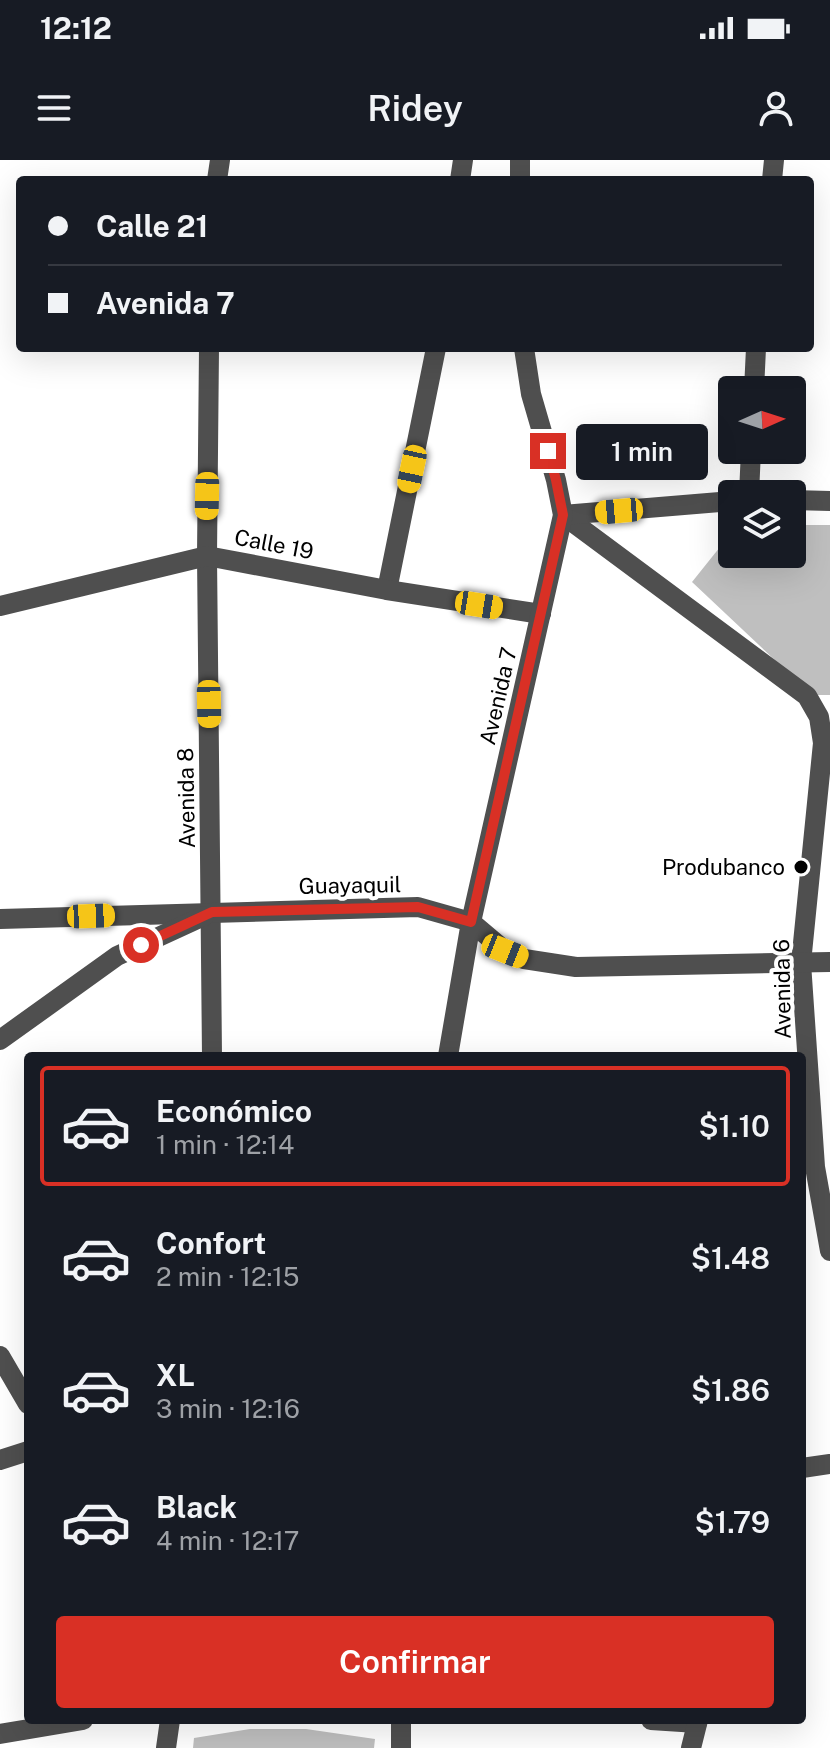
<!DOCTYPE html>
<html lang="es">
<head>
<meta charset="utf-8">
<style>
	:root { --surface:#171b24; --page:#242831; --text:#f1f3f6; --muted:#9ea1a6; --line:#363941; --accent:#d93025 }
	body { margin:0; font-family:"Public Sans",sans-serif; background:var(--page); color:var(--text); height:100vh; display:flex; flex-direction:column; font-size:30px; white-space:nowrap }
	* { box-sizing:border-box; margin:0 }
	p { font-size:26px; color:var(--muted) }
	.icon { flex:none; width:44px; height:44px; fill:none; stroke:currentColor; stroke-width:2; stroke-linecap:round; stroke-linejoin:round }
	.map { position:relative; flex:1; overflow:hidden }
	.side { position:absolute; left:24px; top:892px; width:782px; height:672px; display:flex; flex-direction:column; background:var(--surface); border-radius:8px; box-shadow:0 8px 32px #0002 }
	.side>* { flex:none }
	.banner { position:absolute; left:16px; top:16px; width:798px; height:176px; border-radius:8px; box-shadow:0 8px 32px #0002; display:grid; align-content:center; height:176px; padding:0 32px; background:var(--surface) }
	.needle { width:52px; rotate:87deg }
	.tools { position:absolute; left:718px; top:216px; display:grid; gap:16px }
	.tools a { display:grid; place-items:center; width:88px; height:88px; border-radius:8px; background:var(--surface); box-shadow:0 8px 32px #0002; font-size:40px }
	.end { position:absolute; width:36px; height:36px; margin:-18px; border:10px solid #d93025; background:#fff; box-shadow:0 0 0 4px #fff }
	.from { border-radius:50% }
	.bubble { position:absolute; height:56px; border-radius:8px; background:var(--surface); box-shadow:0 8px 32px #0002; font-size:26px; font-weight:600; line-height:56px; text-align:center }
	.car { position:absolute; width:24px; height:48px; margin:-24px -12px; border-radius:10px; box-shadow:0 0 6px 2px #0007; background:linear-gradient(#f5c518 24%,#345 0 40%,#f5c518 0 76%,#345 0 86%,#f5c518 0) }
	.banner b { display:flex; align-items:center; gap:28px; height:76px; font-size:30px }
	.banner b+b { border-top:2px solid var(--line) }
	.banner i { width:20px; height:20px; background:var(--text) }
	ul { padding:14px 0 0; list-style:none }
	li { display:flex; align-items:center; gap:24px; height:120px; margin:0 16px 12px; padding:0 16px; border:4px solid transparent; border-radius:8px }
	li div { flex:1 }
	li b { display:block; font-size:30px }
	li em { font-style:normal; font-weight:600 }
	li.active { border-color:var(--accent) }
	li>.icon { width:72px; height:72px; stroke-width:1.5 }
	.action { display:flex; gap:16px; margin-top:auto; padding:16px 32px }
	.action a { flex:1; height:92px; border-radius:8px; background:var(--accent); color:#fff; font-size:32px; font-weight:600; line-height:92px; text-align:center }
	.status { display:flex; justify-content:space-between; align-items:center; height:56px; padding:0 40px; background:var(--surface); direction:ltr }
	.status svg { height:22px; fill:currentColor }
	header { display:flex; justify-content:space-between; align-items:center; height:104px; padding:0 32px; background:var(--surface); font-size:36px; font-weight:600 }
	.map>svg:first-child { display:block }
</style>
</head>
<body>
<div class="status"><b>12:12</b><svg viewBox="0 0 49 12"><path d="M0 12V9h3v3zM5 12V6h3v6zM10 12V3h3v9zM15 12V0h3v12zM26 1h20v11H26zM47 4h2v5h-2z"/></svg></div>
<header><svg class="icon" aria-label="menu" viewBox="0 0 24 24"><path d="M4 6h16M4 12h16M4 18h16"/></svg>Ridey<svg class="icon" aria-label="person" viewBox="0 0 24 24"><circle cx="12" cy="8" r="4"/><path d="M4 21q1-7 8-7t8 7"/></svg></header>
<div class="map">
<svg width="830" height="1588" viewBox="0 0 830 1588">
	<rect width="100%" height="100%" fill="#fff"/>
	<g fill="#bfbfbf">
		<polygon points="792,365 830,365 830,535 812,535 692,422 732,372 732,394 792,394"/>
		<polygon points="250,1569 306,1569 375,1579 374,1588 193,1588 194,1578"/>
	</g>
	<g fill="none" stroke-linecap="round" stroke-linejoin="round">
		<g stroke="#4f4f4f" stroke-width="20">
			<polyline points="520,0 520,20"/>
			<polyline points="217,20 220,0"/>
			<polyline points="460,20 463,0"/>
			<polyline points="772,20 774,0"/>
			<polyline points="209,188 207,396 212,896"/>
			<polyline points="754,230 756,188"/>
			<polyline points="749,334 751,290"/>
			<polyline points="792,340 830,341"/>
			<polyline points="563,355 807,536 819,557 823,583 801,803 815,1007 830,1091"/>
			<polyline points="563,355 732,341"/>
			<polyline points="387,430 436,188"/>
			<polyline points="0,446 207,396 387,430 541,454"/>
			<polyline points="0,759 418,747 471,762 505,791 524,799 576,807 830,802"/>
			<polyline points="0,880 117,796 204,756"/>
			<polyline points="448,896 471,762 563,355 556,320 531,234 524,188"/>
			<polyline points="0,1196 28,1244"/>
			<polyline points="0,1300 28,1291"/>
			<polyline points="802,1308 830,1304"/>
			<polyline points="401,1560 401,1588"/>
			<polyline points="651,1560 697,1563"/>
			<polyline points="0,1574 83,1560"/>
			<polyline points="166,1588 170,1560"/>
			<polyline points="691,1588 698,1560"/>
		</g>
	</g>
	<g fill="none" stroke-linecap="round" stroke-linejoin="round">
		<polyline stroke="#d93025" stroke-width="10" points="141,785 212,752 418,747 471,762 563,355 556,320 548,291"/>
	</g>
	<circle fill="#000" stroke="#fff" stroke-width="3" cx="801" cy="707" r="8"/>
	<g text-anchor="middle" stroke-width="8" stroke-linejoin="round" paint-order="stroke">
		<g font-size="22" fill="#000" stroke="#fff">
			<text transform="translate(274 384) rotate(11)" y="8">Calle 19</text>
			<text transform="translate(498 536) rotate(-77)" y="8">Avenida 7</text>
			<text transform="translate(186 638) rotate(-91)" y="8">Avenida 8</text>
			<text transform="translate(350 725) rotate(-1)" y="8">Guayaquil</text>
			<text transform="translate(782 829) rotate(-91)" y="8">Avenida 6</text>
		</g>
		<g font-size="22" fill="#000" stroke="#fff" text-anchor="end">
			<text x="785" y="715">Produbanco</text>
		</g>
	</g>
</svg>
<div class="tools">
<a><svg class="needle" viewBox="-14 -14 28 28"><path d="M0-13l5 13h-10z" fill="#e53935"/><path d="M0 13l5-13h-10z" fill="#9ea1a6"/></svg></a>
<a><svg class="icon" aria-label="layers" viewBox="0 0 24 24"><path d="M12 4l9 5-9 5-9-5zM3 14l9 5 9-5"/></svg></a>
</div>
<i class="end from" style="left:141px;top:785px"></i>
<i class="end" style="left:548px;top:291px"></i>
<div class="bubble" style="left:576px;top:264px;width:132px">1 min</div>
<i class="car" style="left:412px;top:309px;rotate:192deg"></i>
<i class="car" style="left:207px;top:336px;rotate:181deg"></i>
<i class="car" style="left:619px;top:351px;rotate:265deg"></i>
<i class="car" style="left:479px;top:445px;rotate:99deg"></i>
<i class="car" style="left:209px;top:544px;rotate:179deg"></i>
<i class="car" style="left:91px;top:756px;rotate:88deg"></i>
<i class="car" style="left:505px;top:791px;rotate:112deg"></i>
<div class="banner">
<b><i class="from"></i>Calle 21</b>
<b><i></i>Avenida 7</b>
</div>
<section class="side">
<ul>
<li class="active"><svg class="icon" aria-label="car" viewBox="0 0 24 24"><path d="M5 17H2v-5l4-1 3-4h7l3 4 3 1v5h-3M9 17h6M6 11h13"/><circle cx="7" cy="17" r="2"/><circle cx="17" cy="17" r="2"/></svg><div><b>Económico</b><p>1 min · 12:14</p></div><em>$1.10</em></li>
<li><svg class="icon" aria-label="car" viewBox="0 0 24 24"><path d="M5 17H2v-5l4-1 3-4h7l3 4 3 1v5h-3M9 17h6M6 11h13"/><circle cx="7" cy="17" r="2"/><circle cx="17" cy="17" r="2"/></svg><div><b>Confort</b><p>2 min · 12:15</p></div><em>$1.48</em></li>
<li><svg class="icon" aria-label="car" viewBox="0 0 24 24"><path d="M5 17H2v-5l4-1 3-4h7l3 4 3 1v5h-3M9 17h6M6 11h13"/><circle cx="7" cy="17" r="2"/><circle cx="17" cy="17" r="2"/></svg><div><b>XL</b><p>3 min · 12:16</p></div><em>$1.86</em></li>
<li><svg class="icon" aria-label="car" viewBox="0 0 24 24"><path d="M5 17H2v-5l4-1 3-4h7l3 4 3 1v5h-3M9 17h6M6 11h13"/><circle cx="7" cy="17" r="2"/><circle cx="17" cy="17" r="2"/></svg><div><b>Black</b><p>4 min · 12:17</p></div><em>$1.79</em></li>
</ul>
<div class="action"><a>Confirmar</a></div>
</section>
</div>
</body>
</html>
